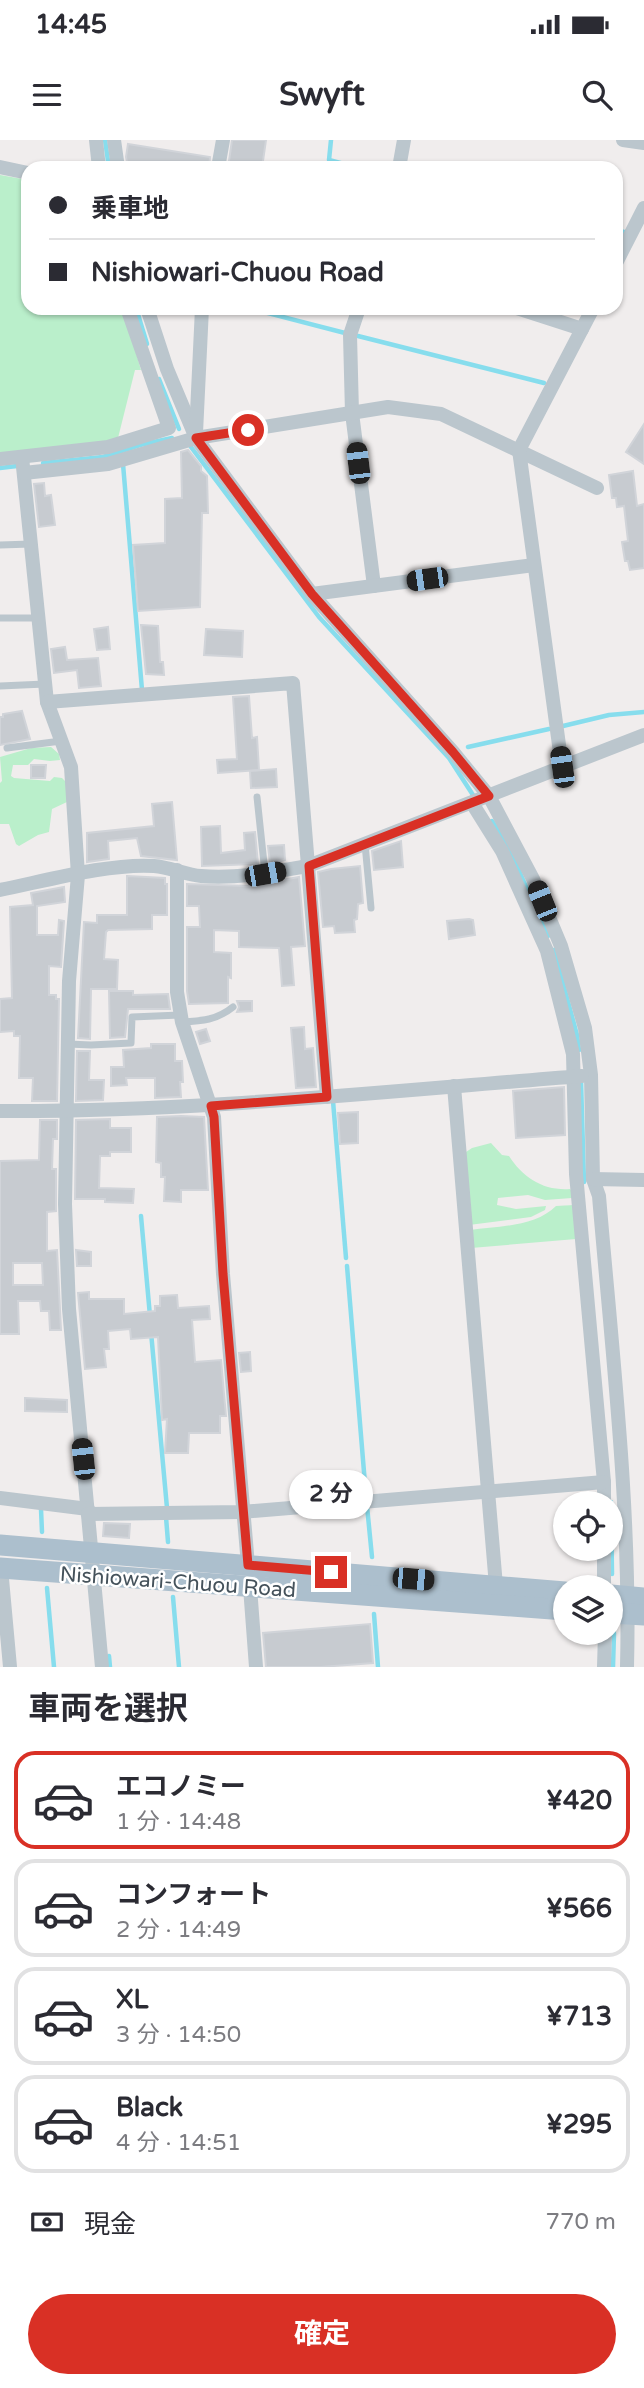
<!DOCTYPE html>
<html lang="ja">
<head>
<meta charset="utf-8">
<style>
	:root { --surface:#fff; --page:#f7f7f7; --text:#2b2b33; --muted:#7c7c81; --line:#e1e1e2; --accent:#d93025 }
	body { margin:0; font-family:"Varela Round","Noto Sans JP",sans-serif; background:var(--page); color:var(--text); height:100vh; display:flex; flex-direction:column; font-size:26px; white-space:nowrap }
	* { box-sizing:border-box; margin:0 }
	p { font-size:23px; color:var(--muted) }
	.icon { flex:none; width:38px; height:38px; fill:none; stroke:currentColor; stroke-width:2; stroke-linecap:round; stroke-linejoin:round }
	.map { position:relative; height:1527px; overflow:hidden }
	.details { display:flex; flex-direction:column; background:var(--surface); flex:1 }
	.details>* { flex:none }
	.banner { position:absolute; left:21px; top:21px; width:602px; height:154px; border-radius:21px; box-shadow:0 2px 5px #0004; display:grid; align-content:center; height:154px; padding:0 28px; background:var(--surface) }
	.fabs { position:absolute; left:553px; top:1351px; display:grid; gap:14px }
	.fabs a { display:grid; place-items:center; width:70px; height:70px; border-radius:50%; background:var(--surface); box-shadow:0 2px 5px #0004; font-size:35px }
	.end { position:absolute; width:32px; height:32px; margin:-16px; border:9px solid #d93025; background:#fff; box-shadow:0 0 0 4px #fff }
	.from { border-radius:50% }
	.bubble { position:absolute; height:49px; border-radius:24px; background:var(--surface); box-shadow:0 2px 5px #0004; font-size:23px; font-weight:700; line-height:49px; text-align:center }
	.car { position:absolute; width:21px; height:42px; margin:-21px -10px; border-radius:9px; box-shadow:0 0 5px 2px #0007; background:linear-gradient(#222 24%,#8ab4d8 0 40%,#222 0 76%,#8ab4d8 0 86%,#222 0) }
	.banner b { display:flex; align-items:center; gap:24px; height:66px; font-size:26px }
	.banner b+b { border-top:2px solid var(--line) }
	.banner i { width:18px; height:18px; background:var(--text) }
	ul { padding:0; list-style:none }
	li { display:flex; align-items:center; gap:21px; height:98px; margin:0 14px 10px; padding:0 14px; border:4px solid var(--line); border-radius:21px }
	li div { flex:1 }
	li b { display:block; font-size:26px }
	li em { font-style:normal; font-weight:700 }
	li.selected { border-color:var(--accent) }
	li>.icon { width:63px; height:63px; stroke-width:1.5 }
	h2 { padding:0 28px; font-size:32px; line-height:84px }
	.pay { display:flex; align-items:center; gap:18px; height:77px; padding:0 28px; font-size:26px }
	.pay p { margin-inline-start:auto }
	.button { display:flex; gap:14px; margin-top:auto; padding:14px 28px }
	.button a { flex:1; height:80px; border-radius:42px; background:var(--accent); color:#fff; font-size:28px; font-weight:700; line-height:80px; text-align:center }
	.status { display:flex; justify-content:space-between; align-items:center; height:49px; padding:0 35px; background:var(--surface); direction:ltr }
	.status svg { height:19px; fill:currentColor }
	header { display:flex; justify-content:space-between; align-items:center; height:91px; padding:0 28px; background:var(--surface); font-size:32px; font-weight:700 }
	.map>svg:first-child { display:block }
</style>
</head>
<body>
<div class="status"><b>14:45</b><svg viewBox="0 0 49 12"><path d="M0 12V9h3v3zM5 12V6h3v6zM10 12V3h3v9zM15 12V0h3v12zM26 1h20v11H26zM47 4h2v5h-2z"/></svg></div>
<header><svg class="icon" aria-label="menu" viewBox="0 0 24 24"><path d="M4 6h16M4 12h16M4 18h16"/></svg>Swyft<svg class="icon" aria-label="search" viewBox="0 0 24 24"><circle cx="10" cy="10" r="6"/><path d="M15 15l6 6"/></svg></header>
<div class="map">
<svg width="644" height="1527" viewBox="0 0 644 1527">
	<rect width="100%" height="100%" fill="#f0eded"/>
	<g fill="#baefcb">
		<polygon points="0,35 28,40 28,168 123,168 141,230 135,230 118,298 109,302 0,313"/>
		<polygon points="51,607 59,614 60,620 50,621 34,619 28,625 13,625 11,636 14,638 50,641 54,637 62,638 66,642 67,662 52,669 49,692 38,695 19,706 16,704 9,684 0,684 0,643 2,641 0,617 31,608"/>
		<path d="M491 1003 502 1015 509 1016C523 1038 544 1051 570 1049L572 1051V1058L545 1060 528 1055 498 1058 497 1065 516 1069 546 1066 545 1070 531 1077 469 1085 463 1014 472 1008Z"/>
		<path d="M574 1065 576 1099 471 1108 470 1090C498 1086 535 1087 556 1066Z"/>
	</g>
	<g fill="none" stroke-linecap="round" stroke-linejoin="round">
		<g stroke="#87dded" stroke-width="4.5">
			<polyline points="105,0 109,28"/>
			<polyline points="331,0 329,20 359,28"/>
			<polyline points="616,90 624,92"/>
			<polyline points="136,168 147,204"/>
			<polyline points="248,168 345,193"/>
			<polyline points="358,196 544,243"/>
			<polyline points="159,239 179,289"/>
			<polyline points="191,307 319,477 449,618 473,655"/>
			<polyline points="43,323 103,317 140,305 172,298"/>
			<polyline points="123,324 142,550"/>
			<polyline points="0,328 17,326"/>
			<polyline points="563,586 609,575 644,572"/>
			<polyline points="468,607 549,589"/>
			<polyline points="492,681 507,704 548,796"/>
			<polyline points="554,810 577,895 579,910"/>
			<polyline points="581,941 584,1042"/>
			<polyline points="333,961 346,1118"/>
			<polyline points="141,1076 150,1176"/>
			<polyline points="347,1126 366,1356"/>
			<polyline points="151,1192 167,1368"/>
			<polyline points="611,1362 612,1434"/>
			<polyline points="367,1366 372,1417"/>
			<polyline points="41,1369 42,1392"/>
			<polyline points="166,1377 168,1402"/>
			<polyline points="47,1448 54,1527"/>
			<polyline points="173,1457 179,1527"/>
			<polyline points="374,1474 378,1527"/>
			<polyline points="109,1516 110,1527"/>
			<polyline points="613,1527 614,1493"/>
		</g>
	</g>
	<g fill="#c7cbd0" stroke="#d1d4d9" stroke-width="2" fill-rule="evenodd">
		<polygon points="232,0 266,0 262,28 228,28"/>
		<polygon points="128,4 210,17 209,28 128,27 126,17"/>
		<polygon points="644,284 644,324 626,312"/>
		<polygon points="188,310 201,326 201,331 207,336 208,373 202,373 200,467 138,471 133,405 165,403 165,359 182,358 181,312"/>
		<polygon points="633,331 637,366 644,364 644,428 630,430 628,421 625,421 622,402 628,401 624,366 617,367 616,358 612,358 609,335"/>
		<polygon points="44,343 45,356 51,355 55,385 39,387 34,344"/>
		<polygon points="141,485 158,486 160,522 163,522 164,535 146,534"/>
		<polygon points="108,487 110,509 97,510 94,489"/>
		<polygon points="206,489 243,491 242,517 204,515"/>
		<polygon points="65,507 67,520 98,518 101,546 79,548 77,530 54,533 51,509"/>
		<polygon points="249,556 252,598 257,597 259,630 218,633 217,620 237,619 233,557"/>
		<polygon points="22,571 30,599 0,605 0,577 3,577 3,574"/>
		<polygon points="31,625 46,625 45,638 31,638"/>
		<polygon points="276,629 277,647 251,648 250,631"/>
		<polygon points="172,662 177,720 141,716 137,698 108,701 109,719 87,722 87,693 154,686 152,664"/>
		<polygon points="220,686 221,713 245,710 244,693 255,692 258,724 202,726 201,687"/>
		<polygon points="401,701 403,727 374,730 372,711"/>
		<polygon points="284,705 285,720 270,723 268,706"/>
		<polygon points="360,726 363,763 358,764 357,779 354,780 355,792 335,793 334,786 323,787 318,732 331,729"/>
		<polygon points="127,736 165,738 165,744 167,744 167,775 152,775 152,789 108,790 106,792 104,819 118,820 117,849 91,849 90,899 78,898 84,782 97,783 97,775 127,775"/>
		<polygon points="299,737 305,806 291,807 294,845 282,846 279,808 239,807 239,791 214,790 214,812 231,813 231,838 228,837 228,863 189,864 187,851 187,787 200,787 199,766 187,766 187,744 249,746"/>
		<polygon points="64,747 65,762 37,766 37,795 58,795 59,780 64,781 61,827 49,826 49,855 56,855 56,859 59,859 57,961 32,961 33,938 19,938 20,896 14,896 14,891 0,892 0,859 12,858 10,767 33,765 31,753"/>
		<polygon points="469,779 473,780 475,795 449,799 447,781"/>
		<polygon points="109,851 133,851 133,855 168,854 170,869 128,869 125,897 110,898"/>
		<polygon points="237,861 252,861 252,871 237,872 239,867"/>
		<polygon points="304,887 305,909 313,908 316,947 296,948 291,888"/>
		<polygon points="206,889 210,901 200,904 196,892"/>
		<polygon points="151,904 175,904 175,921 182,921 183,942 180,942 181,957 155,958 155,938 126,938 127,945 111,946 111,927 124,927 123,910 151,908"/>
		<polygon points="77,911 90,911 89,940 104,940 103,960 76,961"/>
		<polygon points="564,947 565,995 516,998 513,951"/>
		<polygon points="358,972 358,1003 340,1004 338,973"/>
		<polygon points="181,976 204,977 208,1050 181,1050 181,1062 164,1061 165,1037 161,1037 161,1023 156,1022 157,977"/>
		<polygon points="110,979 110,988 131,988 131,1012 110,1012 110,1016 100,1016 99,1048 134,1049 133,1063 105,1062 105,1059 75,1059 76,980"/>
		<path d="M40 980H57V999H53L52 1029H56V1071L47 1072V1111L57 1110 61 1190H50L49 1171H41L40 1161H18L19 1194H0V1021L39 1020ZM13 1123H42L43 1145H13Z"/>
		<polygon points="76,1110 91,1112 91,1126 77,1126"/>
		<polygon points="89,1152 89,1159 124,1159 124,1174 155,1171 155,1166 160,1166 160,1156 177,1155 178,1168 209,1166 210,1179 192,1180 195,1222 221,1220 226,1276 220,1276 220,1293 189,1293 188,1313 165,1313 167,1279 162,1280 158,1197 131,1199 130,1189 108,1191 109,1209 104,1209 106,1227 85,1229 78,1153"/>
		<polygon points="250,1212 251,1231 241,1232 239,1213"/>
		<polygon points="25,1258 67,1260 67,1272 25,1271"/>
		<polygon points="104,1383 130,1384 129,1398 103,1396"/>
		<polygon points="370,1484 373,1523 321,1527 266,1527 263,1493"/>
	</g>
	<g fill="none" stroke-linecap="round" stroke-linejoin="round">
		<g stroke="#bbc6cd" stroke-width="7">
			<polyline points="0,405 31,404"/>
			<polyline points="0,478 38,478"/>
			<polyline points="0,546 45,544"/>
			<polyline points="7,608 61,601"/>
			<polyline points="257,657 265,733"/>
			<polyline points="365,704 371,768"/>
			<path d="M182 882C202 881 217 880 233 867"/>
			<polyline points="68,904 91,905 131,903 132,877 180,875"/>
		</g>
		<g stroke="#bbc6cd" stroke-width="14">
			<polyline points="96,0 99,28"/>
			<polyline points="114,0 118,28"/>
			<polyline points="623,0 644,3"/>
			<polyline points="0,27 28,33"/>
			<polyline points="218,28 223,0"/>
			<polyline points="399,28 404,0"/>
			<polyline points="616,123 644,68"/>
			<path d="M147 168 167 229 196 298 312 454 453 612 489 656 533 739 561 806 585 888 591 935 593 1039 599 1056C612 1212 631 1370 627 1527"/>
			<polyline points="359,168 350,195 352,273 374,446"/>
			<polyline points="517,168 582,189"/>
			<polyline points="196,293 202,168"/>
			<polyline points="22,317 47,562 71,627 78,735 69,841 65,1064 69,1169 102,1527"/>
			<polyline points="0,319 108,307 169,288 127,168"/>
			<polyline points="24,333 108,324 196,298 388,267 441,274 597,348"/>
			<polyline points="312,454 534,425"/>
			<polyline points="47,562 293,543 327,957"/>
			<polyline points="562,627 519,310 593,168"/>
			<polyline points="472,663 502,711 547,811 573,914 576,1034 604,1342 604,1363"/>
			<polyline points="177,730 177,852 182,882 214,977 223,1134 248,1425"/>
			<path d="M0 750C45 741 109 723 154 726 170 727 186 735 201 736 237 739 273 732 308 726L644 595"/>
			<polyline points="454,946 496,1446"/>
			<path d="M0 971C195 972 388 951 582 936"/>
			<polyline points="593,1039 644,1040"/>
			<polyline points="0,1358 88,1369"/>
			<polyline points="88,1374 242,1372 604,1342"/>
			<polyline points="604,1409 604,1447"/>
			<polyline points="1,1428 10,1527"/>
			<polyline points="250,1447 256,1527"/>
			<polyline points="604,1527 605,1493"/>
		</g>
		<g stroke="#acbfcd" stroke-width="21">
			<polyline points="0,1405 565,1452"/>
			<polyline points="0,1428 565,1470"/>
			<polyline points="611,1455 644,1458"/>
			<polyline points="611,1473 644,1475"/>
		</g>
	</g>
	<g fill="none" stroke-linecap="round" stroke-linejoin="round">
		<polyline stroke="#d93025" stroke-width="9" points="248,290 196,298 312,454 453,612 489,656 309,726 327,957 211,966 214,977 223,1134 248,1425 331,1432"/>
	</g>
	<g text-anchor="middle" stroke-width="5" stroke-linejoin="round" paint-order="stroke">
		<g font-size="21" fill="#45525b" stroke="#fff">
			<text transform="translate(178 1442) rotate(4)" y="7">Nishiowari-Chuou Road</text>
		</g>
	</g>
</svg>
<div class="fabs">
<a><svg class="icon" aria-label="locate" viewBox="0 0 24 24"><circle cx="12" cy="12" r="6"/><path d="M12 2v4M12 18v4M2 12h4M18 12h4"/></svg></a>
<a><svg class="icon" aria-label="layers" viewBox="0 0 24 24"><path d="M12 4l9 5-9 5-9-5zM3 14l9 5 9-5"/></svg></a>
</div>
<i class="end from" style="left:248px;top:290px"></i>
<i class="end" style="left:331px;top:1432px"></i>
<div class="bubble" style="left:289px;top:1330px;width:84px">2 分</div>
<i class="car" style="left:358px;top:323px;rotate:353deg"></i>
<i class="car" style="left:427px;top:439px;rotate:262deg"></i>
<i class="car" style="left:562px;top:627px;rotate:352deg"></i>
<i class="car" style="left:265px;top:734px;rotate:80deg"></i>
<i class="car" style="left:542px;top:761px;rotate:338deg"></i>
<i class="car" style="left:83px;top:1319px;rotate:354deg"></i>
<i class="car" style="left:413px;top:1439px;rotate:95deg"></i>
<div class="banner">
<b><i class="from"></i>乗車地</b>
<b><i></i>Nishiowari-Chuou Road</b>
</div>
</div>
<section class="details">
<h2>車両を選択</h2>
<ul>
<li class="selected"><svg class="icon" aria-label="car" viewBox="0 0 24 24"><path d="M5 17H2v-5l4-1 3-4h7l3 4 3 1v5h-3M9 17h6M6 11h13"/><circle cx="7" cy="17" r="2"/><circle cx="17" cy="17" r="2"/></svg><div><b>エコノミー</b><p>1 分 · 14:48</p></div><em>¥420</em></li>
<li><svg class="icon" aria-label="car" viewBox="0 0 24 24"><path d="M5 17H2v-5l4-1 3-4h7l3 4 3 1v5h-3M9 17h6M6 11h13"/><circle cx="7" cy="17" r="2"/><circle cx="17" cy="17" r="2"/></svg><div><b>コンフォート</b><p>2 分 · 14:49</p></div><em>¥566</em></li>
<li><svg class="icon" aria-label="car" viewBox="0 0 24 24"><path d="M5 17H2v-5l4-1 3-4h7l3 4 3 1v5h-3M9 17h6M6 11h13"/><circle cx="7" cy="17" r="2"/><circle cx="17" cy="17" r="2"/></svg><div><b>XL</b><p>3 分 · 14:50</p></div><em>¥713</em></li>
<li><svg class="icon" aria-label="car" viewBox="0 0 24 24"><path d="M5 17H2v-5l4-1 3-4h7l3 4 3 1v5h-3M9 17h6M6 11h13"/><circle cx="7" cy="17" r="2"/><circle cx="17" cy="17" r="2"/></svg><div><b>Black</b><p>4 分 · 14:51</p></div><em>¥295</em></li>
</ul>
<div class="pay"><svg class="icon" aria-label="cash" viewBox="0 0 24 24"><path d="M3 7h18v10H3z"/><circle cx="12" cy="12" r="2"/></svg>現金<p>770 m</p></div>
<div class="button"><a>確定</a></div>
</section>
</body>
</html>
